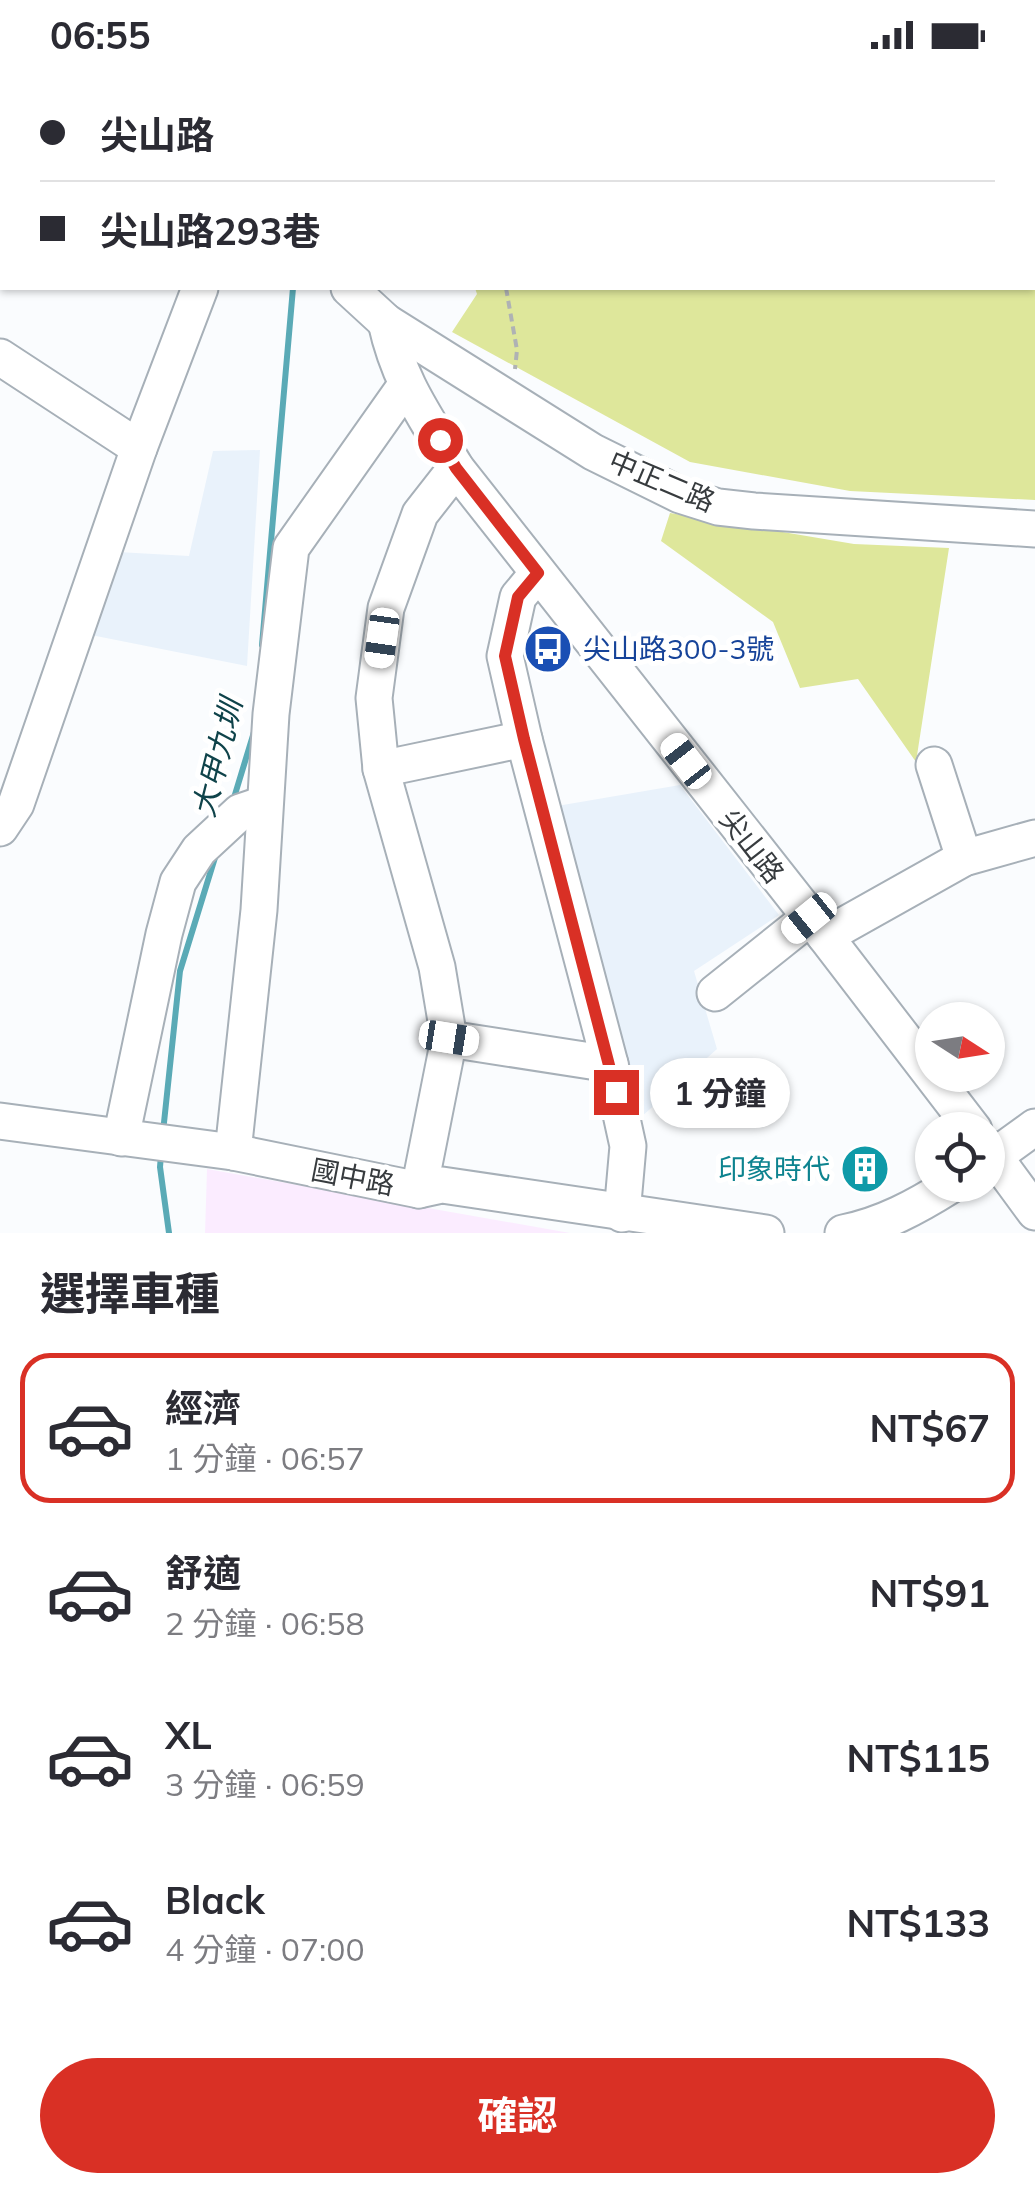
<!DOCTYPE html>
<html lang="zh-TW">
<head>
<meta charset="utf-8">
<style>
	:root { --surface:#fff; --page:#f7f7f7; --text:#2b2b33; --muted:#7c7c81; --line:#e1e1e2; --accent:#d93025 }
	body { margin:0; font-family:Mulish,"Noto Sans TC",sans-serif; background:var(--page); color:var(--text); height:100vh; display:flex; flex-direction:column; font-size:38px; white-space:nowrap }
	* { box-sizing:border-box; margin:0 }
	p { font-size:32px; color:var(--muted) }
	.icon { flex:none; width:55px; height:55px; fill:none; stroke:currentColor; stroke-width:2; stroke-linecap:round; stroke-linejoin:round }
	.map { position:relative; height:1163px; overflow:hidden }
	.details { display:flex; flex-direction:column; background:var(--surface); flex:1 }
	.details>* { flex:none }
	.guide { position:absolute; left:0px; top:0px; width:1035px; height:220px; box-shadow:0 2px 8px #0004; display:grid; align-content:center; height:220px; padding:0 40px; background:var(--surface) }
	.needle { width:65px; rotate:102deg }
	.buttons { position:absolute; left:915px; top:932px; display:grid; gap:20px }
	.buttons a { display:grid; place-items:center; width:90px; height:90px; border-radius:50%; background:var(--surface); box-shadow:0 2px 8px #0004; font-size:50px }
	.end { position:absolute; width:45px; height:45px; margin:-22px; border:12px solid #d93025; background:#fff; box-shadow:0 0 0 5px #fff }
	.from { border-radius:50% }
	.bubble { position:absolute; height:70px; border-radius:35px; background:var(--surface); box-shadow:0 2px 8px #0004; font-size:32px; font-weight:700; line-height:70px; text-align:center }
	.car { position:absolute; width:30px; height:60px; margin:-30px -15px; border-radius:12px; box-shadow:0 0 8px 2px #0007; background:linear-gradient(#fff 24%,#345 0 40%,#fff 0 76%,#345 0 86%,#fff 0) }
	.guide b { display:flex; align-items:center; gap:35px; height:95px; font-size:38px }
	.guide b+b { border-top:2px solid var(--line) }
	.guide i { width:25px; height:25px; background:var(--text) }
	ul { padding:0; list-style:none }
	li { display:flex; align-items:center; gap:30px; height:150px; margin:0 20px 15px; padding:0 20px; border:5px solid transparent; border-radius:30px }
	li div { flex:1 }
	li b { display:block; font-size:38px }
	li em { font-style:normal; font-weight:700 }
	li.current { border-color:var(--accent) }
	li>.icon { width:90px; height:90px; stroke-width:1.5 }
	h2 { padding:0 40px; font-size:45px; line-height:120px }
	.cta { display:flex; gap:20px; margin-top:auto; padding:20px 40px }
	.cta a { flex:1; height:115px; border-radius:60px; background:var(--accent); color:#fff; font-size:40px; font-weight:700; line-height:115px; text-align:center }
	.status { display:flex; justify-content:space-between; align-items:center; height:70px; padding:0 50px; background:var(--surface); direction:ltr }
	.status svg { height:28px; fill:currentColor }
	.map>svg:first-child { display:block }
</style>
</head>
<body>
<div class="status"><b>06:55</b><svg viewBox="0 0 49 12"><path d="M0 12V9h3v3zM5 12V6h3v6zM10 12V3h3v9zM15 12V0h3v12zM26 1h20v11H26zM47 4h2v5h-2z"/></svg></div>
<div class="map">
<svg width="1035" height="1163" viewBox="0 0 1035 1163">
	<rect width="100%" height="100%" fill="#fafcfe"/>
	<g fill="#e9f2fb">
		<polygon points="260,380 247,596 91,565 118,482 189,486 213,381"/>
		<polygon points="680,715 779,845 694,901 717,979 640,1048 557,736"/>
	</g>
	<polygon fill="#fbecff" points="207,1099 570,1163 205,1163"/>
	<g fill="#dee79b">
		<polygon points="409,0 1035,0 1035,430 850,421 690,392 452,262 477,224 475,218 1032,218 1032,2"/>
		<polygon points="670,443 854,474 949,478 916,692 858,609 800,618 773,552 661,471"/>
	</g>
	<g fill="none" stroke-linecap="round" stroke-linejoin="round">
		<g stroke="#5aaab6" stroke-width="6">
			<polyline points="256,0 256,2"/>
			<polyline points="262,575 293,218"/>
			<polyline points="233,731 254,662"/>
			<polyline points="163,1062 180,901 217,781"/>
			<polyline points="161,1085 160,1097 169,1163"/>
		</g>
		<g stroke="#a7b0b8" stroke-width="39">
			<g id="minor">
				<polyline points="32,0 35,2"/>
				<polyline points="349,218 386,252 593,382 680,425 718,437 754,441 1035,459"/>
				<path d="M386 252C399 312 425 346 456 398L825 866 974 1060"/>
				<polyline points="0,287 139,378"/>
				<polyline points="934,695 964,788"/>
				<polyline points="381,699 524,669 505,586 518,527 538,503"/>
				<polyline points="0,758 16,734 139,378 200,218"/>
				<polyline points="825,866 964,788 1035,768"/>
				<polyline points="715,923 809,848"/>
				<polyline points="449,969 610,994 524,669"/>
				<polyline points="610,994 628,1076 622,1144"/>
				<polyline points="0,1051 233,1082 419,1120 442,1115 766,1163"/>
				<polyline points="121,1068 164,864 178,812 199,780 240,742 264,734"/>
				<polyline points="988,1078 1035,1142"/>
				<polyline points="233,1082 259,840 271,644 291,478 406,315"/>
				<polyline points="988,1091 1035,1057"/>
				<polyline points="419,1120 449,969 437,897 381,699 374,628 386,538 420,444 456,398"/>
				<path d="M843 1163C883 1155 916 1137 951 1115"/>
			</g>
		</g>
		<g stroke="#afb2b4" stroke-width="4" stroke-dasharray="8 5" stroke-linecap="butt">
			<polyline points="1028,0 1035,3"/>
			<polyline points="558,2 561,0"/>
			<polyline points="506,218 517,280 515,299"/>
		</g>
		<use href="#minor" stroke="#fff" stroke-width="35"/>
	</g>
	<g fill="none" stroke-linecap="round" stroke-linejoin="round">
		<polyline stroke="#d93025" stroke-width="12" points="440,370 456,398 538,503 518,527 505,586 524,669 616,1022"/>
	</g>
	<defs>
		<g id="bus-disc" transform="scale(2.5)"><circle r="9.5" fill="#1a4fb4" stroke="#fff"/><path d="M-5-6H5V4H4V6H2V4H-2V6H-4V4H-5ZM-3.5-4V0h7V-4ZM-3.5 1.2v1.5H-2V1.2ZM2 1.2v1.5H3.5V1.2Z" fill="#fff"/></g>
		<g id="building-disc" transform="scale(2.5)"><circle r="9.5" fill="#0f9aa8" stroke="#fff"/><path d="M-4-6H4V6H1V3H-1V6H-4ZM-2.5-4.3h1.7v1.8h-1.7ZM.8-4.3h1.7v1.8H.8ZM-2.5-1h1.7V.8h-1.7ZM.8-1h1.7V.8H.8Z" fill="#fff"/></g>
	</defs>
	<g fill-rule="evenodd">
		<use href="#bus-disc" x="548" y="579"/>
		<use href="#building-disc" x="865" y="1099"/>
	</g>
	<g text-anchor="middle" stroke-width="10" stroke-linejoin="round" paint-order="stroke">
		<g font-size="28" fill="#373b3e" stroke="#fff">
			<text transform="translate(662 411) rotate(23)" y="10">中正二路</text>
			<text transform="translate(752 776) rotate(52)" y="10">尖山路</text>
			<text transform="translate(353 1107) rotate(11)" y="10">國中路</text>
		</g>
		<g font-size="28" fill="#164399" stroke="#fff" text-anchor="start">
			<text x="583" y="589">尖山路300-3號</text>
		</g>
		<g font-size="28" fill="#0d838f" stroke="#fff" text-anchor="end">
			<text x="830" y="1109">印象時代</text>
		</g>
		<g font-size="30" font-style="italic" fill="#0f434a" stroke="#fff">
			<text transform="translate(218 688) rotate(-76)" y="10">大甲九圳</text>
		</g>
	</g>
</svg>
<div class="buttons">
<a><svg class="needle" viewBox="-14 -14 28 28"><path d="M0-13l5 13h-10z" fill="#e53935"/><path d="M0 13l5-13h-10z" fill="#7c7c81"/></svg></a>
<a><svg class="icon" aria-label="locate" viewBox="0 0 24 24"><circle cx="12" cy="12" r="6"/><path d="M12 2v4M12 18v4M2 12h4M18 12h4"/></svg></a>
</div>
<i class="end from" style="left:440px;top:370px"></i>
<i class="end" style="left:616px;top:1022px"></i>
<div class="bubble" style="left:650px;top:988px;width:140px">1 分鐘</div>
<i class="car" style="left:382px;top:568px;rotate:188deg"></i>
<i class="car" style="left:686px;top:691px;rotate:322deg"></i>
<i class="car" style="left:809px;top:848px;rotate:231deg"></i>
<i class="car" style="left:449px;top:968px;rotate:99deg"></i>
<div class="guide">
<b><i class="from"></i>尖山路</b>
<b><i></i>尖山路293巷</b>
</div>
</div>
<section class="details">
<h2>選擇車種</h2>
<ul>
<li class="current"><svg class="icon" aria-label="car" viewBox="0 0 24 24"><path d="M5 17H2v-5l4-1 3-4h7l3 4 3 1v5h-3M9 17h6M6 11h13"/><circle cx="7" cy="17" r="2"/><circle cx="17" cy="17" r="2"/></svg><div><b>經濟</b><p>1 分鐘 · 06:57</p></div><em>NT$67</em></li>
<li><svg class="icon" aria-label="car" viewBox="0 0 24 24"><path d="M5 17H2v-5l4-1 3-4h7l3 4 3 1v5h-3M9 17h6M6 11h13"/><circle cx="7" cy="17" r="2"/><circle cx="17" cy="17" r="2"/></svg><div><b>舒適</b><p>2 分鐘 · 06:58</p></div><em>NT$91</em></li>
<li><svg class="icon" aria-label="car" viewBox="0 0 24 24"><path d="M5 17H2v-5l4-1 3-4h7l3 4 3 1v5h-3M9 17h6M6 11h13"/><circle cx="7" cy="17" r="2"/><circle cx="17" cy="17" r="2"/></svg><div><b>XL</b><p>3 分鐘 · 06:59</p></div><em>NT$115</em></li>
<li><svg class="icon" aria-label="car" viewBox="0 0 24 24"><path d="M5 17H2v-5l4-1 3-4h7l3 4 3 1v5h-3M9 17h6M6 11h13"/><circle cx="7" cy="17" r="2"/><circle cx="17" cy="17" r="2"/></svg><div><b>Black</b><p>4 分鐘 · 07:00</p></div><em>NT$133</em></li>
</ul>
<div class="cta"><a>確認</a></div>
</section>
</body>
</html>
